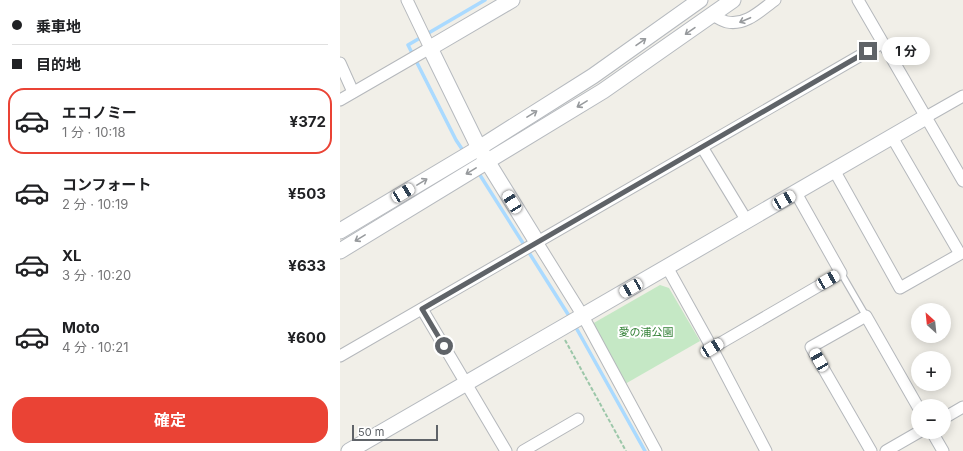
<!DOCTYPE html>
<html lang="ja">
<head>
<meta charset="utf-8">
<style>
	:root { --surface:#fff; --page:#f2f2f2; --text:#202124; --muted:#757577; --line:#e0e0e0; --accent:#ea4335 }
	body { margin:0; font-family:Inter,"Noto Sans JP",sans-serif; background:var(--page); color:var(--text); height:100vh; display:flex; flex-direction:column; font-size:15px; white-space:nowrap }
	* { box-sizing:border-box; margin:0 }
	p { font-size:13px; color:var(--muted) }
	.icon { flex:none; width:22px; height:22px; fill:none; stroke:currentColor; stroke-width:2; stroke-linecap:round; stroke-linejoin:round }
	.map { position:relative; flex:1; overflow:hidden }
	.side { display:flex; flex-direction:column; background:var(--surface); width:340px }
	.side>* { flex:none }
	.top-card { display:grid; align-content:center; height:88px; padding:0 12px; background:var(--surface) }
	.needle { width:26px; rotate:333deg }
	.controls { position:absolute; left:571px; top:303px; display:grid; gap:8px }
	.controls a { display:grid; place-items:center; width:40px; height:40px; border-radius:50%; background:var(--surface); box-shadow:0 2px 10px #0003; font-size:20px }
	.scale { position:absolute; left:12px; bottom:10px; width:86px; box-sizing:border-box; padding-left:4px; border:2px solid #5f6368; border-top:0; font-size:11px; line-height:14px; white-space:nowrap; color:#5f6368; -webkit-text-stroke:3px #fff; paint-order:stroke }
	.end { position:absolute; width:18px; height:18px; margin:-9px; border:5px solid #5f6368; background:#fff; box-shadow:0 0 0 2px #fff }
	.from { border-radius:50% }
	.bubble { position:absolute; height:28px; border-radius:14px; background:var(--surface); box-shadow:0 2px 10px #0003; font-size:13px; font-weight:700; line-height:28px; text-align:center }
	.car { position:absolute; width:12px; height:24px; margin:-12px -6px; border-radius:5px; box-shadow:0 0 3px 1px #0007; background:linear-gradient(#fff 24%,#345 0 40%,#fff 0 76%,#345 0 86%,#fff 0) }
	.top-card b { display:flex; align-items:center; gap:14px; height:38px; font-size:15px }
	.top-card b+b { border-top:1px solid var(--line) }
	.top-card i { width:10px; height:10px; background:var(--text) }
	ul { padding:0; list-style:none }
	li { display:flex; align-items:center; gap:12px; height:66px; margin:0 8px 6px; padding:0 4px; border:2px solid transparent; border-radius:16px }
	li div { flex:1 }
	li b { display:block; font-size:15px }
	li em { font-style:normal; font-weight:700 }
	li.selected { border-color:var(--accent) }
	li>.icon { width:36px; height:36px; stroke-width:1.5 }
	.cta { display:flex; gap:8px; margin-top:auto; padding:8px 12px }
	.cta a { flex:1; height:46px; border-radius:16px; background:var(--accent); color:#fff; font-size:16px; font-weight:700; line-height:46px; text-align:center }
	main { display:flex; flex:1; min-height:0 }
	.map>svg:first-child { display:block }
</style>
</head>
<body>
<main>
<section class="side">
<div class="top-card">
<b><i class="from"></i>乗車地</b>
<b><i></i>目的地</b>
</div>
<ul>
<li class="selected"><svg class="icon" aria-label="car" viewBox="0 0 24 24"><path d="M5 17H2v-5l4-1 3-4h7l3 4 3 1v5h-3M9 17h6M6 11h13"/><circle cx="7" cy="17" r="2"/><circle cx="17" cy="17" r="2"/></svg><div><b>エコノミー</b><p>1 分 · 10:18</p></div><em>¥372</em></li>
<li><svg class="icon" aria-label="car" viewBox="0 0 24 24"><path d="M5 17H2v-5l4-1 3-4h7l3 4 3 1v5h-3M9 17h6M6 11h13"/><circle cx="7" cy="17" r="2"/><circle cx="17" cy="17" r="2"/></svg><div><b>コンフォート</b><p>2 分 · 10:19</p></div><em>¥503</em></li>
<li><svg class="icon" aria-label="car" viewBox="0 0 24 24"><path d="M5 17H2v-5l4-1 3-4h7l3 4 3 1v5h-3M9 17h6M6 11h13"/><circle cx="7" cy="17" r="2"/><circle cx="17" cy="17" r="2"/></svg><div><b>XL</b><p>3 分 · 10:20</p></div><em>¥633</em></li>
<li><svg class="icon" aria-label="car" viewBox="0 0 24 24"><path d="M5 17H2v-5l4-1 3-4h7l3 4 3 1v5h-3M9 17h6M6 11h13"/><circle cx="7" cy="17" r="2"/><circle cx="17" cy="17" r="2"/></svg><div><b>Moto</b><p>4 分 · 10:21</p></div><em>¥600</em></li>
</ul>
<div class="cta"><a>確定</a></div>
</section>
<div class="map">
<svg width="623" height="451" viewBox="0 0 623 451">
	<rect width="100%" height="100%" fill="#f1efe8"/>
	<polygon fill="#c5e8c5" points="320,285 329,288 360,341 285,384 252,324"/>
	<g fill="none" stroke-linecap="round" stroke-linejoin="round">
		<g stroke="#aadaff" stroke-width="3.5">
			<polyline points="124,152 116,140 68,45 145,0"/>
			<polyline points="138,172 231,319"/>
			<polyline points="234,324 305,451"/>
		</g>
		<g stroke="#b5b8bc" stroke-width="8">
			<polyline id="lane" points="501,273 526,316"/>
		</g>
		<g stroke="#b5b8bc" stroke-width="13">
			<g id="street">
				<polyline points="518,0 623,181"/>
				<path d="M372 15C377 17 382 21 387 22 406 26 421 10 435 0"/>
				<polyline points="0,63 13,92"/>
				<polyline points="0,100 90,48 67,0"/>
				<polyline points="586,117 623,96"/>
				<polyline points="362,147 407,221"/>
				<polyline points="494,170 560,288 620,254 552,137"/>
				<polyline points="197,242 243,316 316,451"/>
				<polyline points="327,267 372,348 426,451"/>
				<polyline points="82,309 166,451"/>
				<polyline points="372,348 501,273 456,193"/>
				<polyline points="0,356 542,43"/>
				<polyline points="604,418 623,407"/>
				<polyline points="592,432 603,451"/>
				<polyline points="183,451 238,419"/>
				<polyline points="531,451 471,347 526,316 578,407"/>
				<polyline points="546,451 579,432"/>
			</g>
		</g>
		<g stroke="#b6babf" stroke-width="17">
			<g id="secondary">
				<polyline points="172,0 90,48 139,148 197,242"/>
				<polyline points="0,231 139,148 253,76 360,0"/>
				<polyline points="0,251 263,91 393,0"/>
				<polyline points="9,451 586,117"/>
			</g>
		</g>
		<polyline stroke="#9cc7a9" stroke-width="2" stroke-dasharray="4 2" stroke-linecap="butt" points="225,340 286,451"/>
		<use href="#lane" stroke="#fff" stroke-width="5.5"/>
		<use href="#street" stroke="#fff" stroke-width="11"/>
		<use href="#secondary" stroke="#fff" stroke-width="15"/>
	</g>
	<defs><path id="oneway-shaft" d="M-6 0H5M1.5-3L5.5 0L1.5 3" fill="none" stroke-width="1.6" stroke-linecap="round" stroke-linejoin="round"/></defs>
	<g stroke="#979a9d">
		<use href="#oneway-shaft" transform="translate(405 20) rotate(157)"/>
		<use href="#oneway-shaft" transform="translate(350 31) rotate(145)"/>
		<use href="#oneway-shaft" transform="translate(301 42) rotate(-35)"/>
		<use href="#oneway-shaft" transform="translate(242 104) rotate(149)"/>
		<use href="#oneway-shaft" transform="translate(192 114) rotate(-32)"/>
		<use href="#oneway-shaft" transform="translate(131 171) rotate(149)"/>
		<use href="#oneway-shaft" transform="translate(82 182) rotate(-31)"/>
		<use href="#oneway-shaft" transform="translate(20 238) rotate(149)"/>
	</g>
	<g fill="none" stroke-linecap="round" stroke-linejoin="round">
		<polyline stroke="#5f6368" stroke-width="5" points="104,346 82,309 528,51"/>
	</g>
	<g text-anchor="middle" stroke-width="4" stroke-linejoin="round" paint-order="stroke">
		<g font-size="11" fill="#348238" stroke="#fff">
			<text x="306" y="336">愛の浦公園</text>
		</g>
	</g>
</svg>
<div class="controls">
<a><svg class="needle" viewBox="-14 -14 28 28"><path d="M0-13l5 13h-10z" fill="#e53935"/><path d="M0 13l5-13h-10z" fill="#757577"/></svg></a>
<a>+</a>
<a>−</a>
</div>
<div class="scale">50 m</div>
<i class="end from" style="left:104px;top:346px"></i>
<i class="end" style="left:528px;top:51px"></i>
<div class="bubble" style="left:542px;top:37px;width:48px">1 分</div>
<i class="car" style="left:63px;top:193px;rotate:59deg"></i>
<i class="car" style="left:444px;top:200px;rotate:60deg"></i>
<i class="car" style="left:172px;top:202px;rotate:328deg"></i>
<i class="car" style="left:488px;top:280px;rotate:60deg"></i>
<i class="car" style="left:291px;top:288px;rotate:240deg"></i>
<i class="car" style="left:372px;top:348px;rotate:59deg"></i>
<i class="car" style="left:479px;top:360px;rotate:330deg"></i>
</div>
</main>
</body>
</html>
